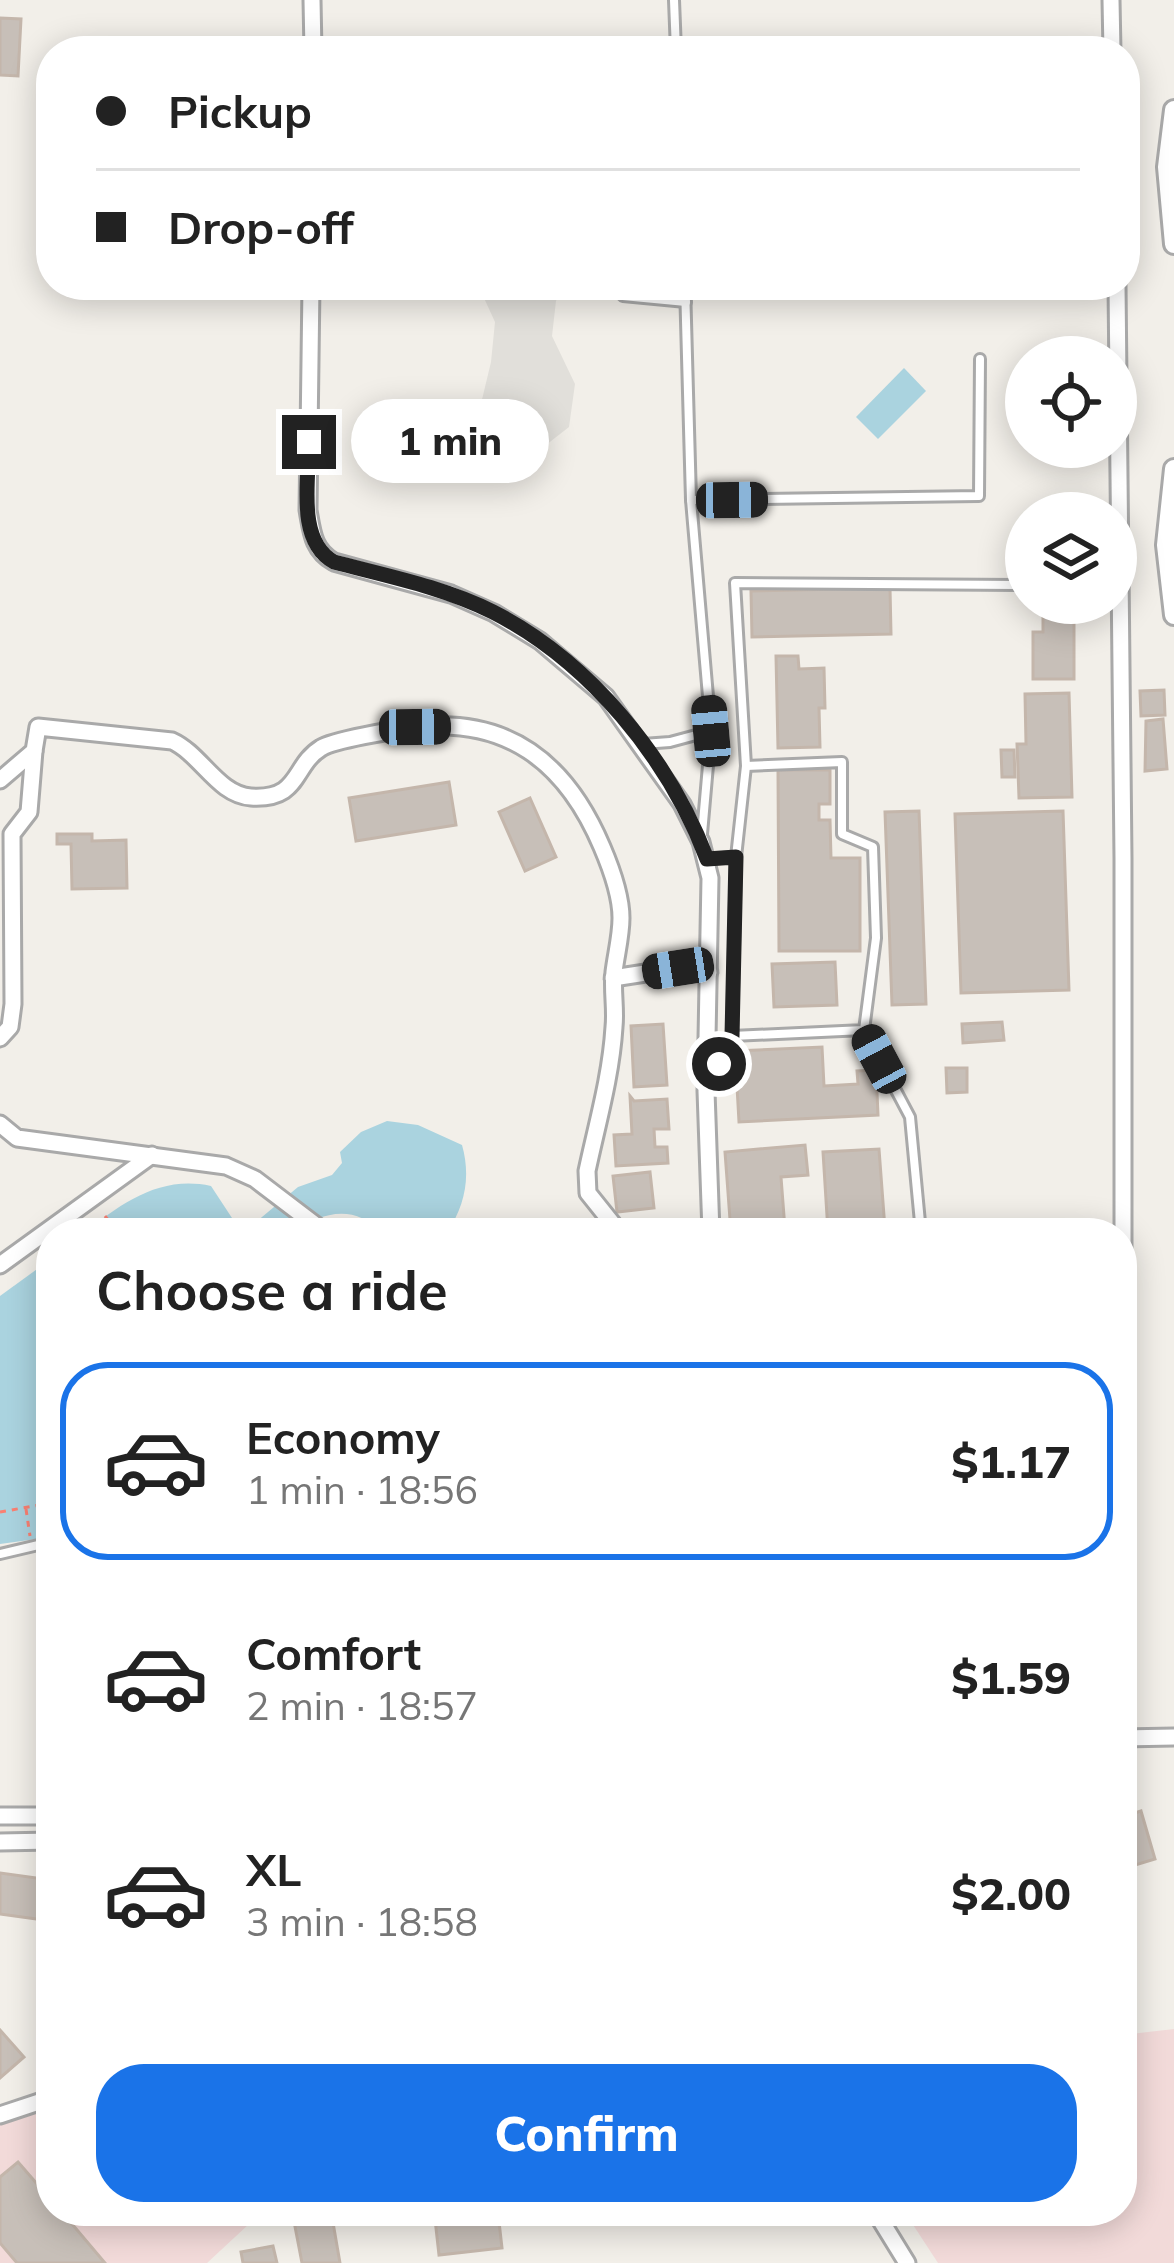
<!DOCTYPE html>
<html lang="en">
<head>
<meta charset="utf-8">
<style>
	:root { --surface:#fff; --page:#f6f6f6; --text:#222; --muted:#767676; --line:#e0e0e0; --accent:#1a73e8 }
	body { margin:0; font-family:Mulish,sans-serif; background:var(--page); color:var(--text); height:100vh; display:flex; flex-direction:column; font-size:45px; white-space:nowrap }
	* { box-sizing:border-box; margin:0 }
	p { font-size:39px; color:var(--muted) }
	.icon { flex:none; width:66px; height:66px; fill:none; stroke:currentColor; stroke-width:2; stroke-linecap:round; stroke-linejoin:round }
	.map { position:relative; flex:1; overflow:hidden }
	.sheet { position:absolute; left:36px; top:1218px; width:1101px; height:1008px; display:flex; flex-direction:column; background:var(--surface); border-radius:48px; box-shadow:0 6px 30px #0003 }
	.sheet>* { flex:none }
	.top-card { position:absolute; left:36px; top:36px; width:1104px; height:264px; border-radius:48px; box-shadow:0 6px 30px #0003; display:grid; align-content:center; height:264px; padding:0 60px; background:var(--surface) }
	.fabs { position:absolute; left:1005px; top:336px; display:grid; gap:24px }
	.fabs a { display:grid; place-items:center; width:132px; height:132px; border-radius:50%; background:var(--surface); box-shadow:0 6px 30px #0003; font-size:60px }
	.end { position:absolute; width:54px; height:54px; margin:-27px; border:15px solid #222; background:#fff; box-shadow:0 0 0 6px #fff }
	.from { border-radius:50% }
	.bubble { position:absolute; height:84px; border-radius:42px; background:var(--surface); box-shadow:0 6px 30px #0003; font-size:39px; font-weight:800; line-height:84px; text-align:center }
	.car { position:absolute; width:36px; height:72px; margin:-36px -18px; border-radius:15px; box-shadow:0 0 9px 3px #0007; background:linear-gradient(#222 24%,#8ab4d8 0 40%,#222 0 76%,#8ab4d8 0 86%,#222 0) }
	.top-card b { display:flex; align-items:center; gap:42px; height:114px; font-size:45px }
	.top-card b+b { border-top:3px solid var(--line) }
	.top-card i { width:30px; height:30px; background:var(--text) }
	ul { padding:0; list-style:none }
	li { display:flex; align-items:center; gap:36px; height:198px; margin:0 24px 18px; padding:0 36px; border:6px solid transparent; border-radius:48px }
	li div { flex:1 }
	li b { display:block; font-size:45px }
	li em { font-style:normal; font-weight:800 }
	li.selected { border-color:var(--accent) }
	li>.icon { width:108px; height:108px; stroke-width:1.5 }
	h2 { padding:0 60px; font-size:54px; line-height:144px }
	.button { display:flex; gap:24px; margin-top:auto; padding:24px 60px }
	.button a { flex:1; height:138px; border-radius:48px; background:var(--accent); color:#fff; font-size:48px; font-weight:800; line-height:138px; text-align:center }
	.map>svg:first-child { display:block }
</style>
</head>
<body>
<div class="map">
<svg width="1174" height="2263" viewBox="0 0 1174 2263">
	<rect width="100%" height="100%" fill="#f2efe9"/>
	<g fill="#f2dad9">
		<polygon points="1174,2029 1174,2263 938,2263 904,2211 1122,2211 1122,2035"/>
		<polygon points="51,2105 51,2211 246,2211 249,2224 207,2263 0,2263 0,2121"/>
	</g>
	<polygon fill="#e1dfda" points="478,285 564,285 556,301 552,336 575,384 569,427 537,452 503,441 479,412 491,362 495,322"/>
	<g fill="#aad3df">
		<polygon points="904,368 926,391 878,439 856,417"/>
		<path d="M387 1121 418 1125 462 1145C471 1177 465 1205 447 1233H381C355 1203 321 1212 292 1233H84C122 1203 160 1175 211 1186L232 1218 256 1222 298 1187 332 1175 342 1163 340 1152 361 1132Z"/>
		<polygon points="51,1259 51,1537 0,1544 0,1296"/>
	</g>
	<g fill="#c7bfb8" stroke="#c4b6ab" stroke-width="3">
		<polygon points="0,18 21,19 18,76 0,75"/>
		<polygon points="890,588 891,634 752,637 751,591"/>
		<polygon points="1043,603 1074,603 1074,679 1033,679 1033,632 1043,632"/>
		<polygon points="776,656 798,656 799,669 824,668 825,708 819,708 820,747 778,748"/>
		<polygon points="1164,690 1165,715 1141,716 1140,691"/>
		<polygon points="1069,693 1072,797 1019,798 1017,744 1026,744 1025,694"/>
		<polygon points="1163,719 1167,769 1145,771 1146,721"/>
		<polygon points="1001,750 1014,750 1015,777 1002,777"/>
		<polygon points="778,770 830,770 830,804 819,804 819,820 830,820 831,858 860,858 860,951 779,951"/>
		<polygon points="449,782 456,825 356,841 349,798"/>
		<polygon points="530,798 556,857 525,871 499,812"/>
		<polygon points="919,811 926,1004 892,1005 885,812"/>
		<polygon points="1063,811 1069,990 961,993 955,814"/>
		<polygon points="57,834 92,834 92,841 126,840 127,888 72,889 71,844 57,844"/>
		<polygon points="835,962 837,1005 774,1007 772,964"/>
		<polygon points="1002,1022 1004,1040 963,1043 962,1024"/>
		<polygon points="663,1024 667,1085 634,1087 631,1026"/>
		<polygon points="822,1047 824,1086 858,1084 857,1071 876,1070 878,1115 739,1122 735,1051"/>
		<polygon points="946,1068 967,1068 967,1092 947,1093"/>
		<polygon points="630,1096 634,1101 667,1099 669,1129 654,1129 655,1147 667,1147 668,1163 616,1166 614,1135 632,1134"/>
		<polygon points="805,1145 808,1175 781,1177 785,1229 731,1233 725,1152"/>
		<polygon points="879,1149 885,1229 828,1232 823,1152"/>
		<polygon points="650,1172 654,1208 617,1212 613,1176"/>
		<polygon points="1141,1811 1155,1859 1122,1869 1122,1817"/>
		<polygon points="0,1873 51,1880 51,1921 0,1914"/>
		<polygon points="0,2030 24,2057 0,2078"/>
		<polygon points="18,2162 51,2200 51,2211 61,2211 105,2263 17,2263 0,2243 0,2177"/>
		<polygon points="292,2211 331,2211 340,2263 302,2263"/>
		<polygon points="498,2213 502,2248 439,2255 435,2219"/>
		<polygon points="273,2246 277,2263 243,2263 241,2252"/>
	</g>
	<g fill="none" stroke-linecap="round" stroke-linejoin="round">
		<g stroke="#a9a9a9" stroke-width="14">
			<g id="service">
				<polyline points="674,0 676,51"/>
				<polyline points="615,285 623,296 686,302"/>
				<polyline points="685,285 691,500 711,731 702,834"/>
				<polyline points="691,500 979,496 980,359"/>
				<polyline points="643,744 670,742 711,731"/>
				<polyline points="707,859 736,857"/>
				<polyline points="864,1030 910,1117 921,1233"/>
				<polyline points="732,1036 736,857 746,766 735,583 1026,585"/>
				<polyline points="710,1084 732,1036 864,1030 876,938 873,847 842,834 842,762 746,766"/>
				<polyline points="0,1554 51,1542"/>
			</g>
		</g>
		<g stroke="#a9a9a9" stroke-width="21">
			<g id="minor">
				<polyline points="312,0 313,51"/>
				<polyline points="1111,0 1112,51"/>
				<path d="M311 285 308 510C312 533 313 550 334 562L451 594 494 613 540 641 606 697 682 804 701 842 710 878 706 1091 711 1233"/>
				<polyline points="1117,285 1123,858 1123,1738"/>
				<path d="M0 780 34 751 38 727 172 741C201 754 218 795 251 797 301 800 292 766 321 748 333 740 394 730 411 728 506 715 566 762 602 847 611 868 621 896 621 918 621 936 616 955 614 972 612 991 616 1009 614 1027 611 1076 597 1124 587 1171L588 1193 620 1233"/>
				<polyline points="613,978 678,968 709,972"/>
				<polyline points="0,1038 10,1027 13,1004 12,834 29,812 34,751"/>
				<polyline points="0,1124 17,1138 226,1166 255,1179 326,1233"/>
				<polyline points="0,1265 152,1155"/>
				<polyline points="1122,1738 1174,1737"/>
				<polyline points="0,1816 51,1816"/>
				<polyline points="0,1842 51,1841"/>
				<polyline points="0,2115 51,2098"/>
				<polyline points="875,2211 907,2263"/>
			</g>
		</g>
		<g stroke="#a9a9a9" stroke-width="24">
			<g id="tertiary">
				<polyline points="1174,110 1167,167 1174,244"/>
				<polyline points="1174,469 1166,545 1174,615"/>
			</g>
		</g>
		<g stroke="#fa8072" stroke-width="3" stroke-dasharray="6 6" stroke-linecap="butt">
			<polyline points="105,1216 115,1228"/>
			<polyline points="26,1509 30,1536"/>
			<polyline points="0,1512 51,1503"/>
		</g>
		<use href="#service" stroke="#fff" stroke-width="8"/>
		<use href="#minor" stroke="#fff" stroke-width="15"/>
		<use href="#tertiary" stroke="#fff" stroke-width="18"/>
	</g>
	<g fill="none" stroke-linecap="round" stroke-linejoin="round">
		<path stroke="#222" stroke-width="15" d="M309 442C309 479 296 541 334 562 387 576 443 587 493 612 589 661 669 758 707 859L736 857 732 1036 719 1064"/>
	</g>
</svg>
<div class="fabs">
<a><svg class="icon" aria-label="locate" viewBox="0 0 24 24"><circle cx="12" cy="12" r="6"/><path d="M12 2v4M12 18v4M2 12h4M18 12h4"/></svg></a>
<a><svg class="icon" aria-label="layers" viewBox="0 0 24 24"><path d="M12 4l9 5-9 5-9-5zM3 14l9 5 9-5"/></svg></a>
</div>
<i class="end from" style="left:719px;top:1064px"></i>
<i class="end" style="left:309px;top:442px"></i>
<div class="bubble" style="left:351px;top:399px;width:198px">1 min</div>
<i class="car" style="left:732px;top:500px;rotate:89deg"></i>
<i class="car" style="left:415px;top:727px;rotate:89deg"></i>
<i class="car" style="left:711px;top:731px;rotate:355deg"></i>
<i class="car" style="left:678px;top:968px;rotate:261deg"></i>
<i class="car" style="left:879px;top:1059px;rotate:332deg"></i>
<div class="top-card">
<b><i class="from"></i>Pickup</b>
<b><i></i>Drop-off</b>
</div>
<section class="sheet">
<h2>Choose a ride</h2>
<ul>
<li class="selected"><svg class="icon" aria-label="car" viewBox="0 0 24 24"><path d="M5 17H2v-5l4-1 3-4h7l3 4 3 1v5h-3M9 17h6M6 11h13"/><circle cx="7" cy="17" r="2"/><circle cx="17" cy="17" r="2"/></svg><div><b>Economy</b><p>1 min · 18:56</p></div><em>$1.17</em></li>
<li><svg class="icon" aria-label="car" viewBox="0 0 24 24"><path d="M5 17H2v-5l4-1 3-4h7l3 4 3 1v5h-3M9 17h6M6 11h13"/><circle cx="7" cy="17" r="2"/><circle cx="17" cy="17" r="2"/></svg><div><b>Comfort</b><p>2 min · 18:57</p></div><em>$1.59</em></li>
<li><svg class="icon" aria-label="car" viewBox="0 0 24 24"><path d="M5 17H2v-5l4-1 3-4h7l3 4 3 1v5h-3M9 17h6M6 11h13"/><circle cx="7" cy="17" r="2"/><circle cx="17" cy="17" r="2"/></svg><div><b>XL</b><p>3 min · 18:58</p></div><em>$2.00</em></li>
</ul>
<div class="button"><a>Confirm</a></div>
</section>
</div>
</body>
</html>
